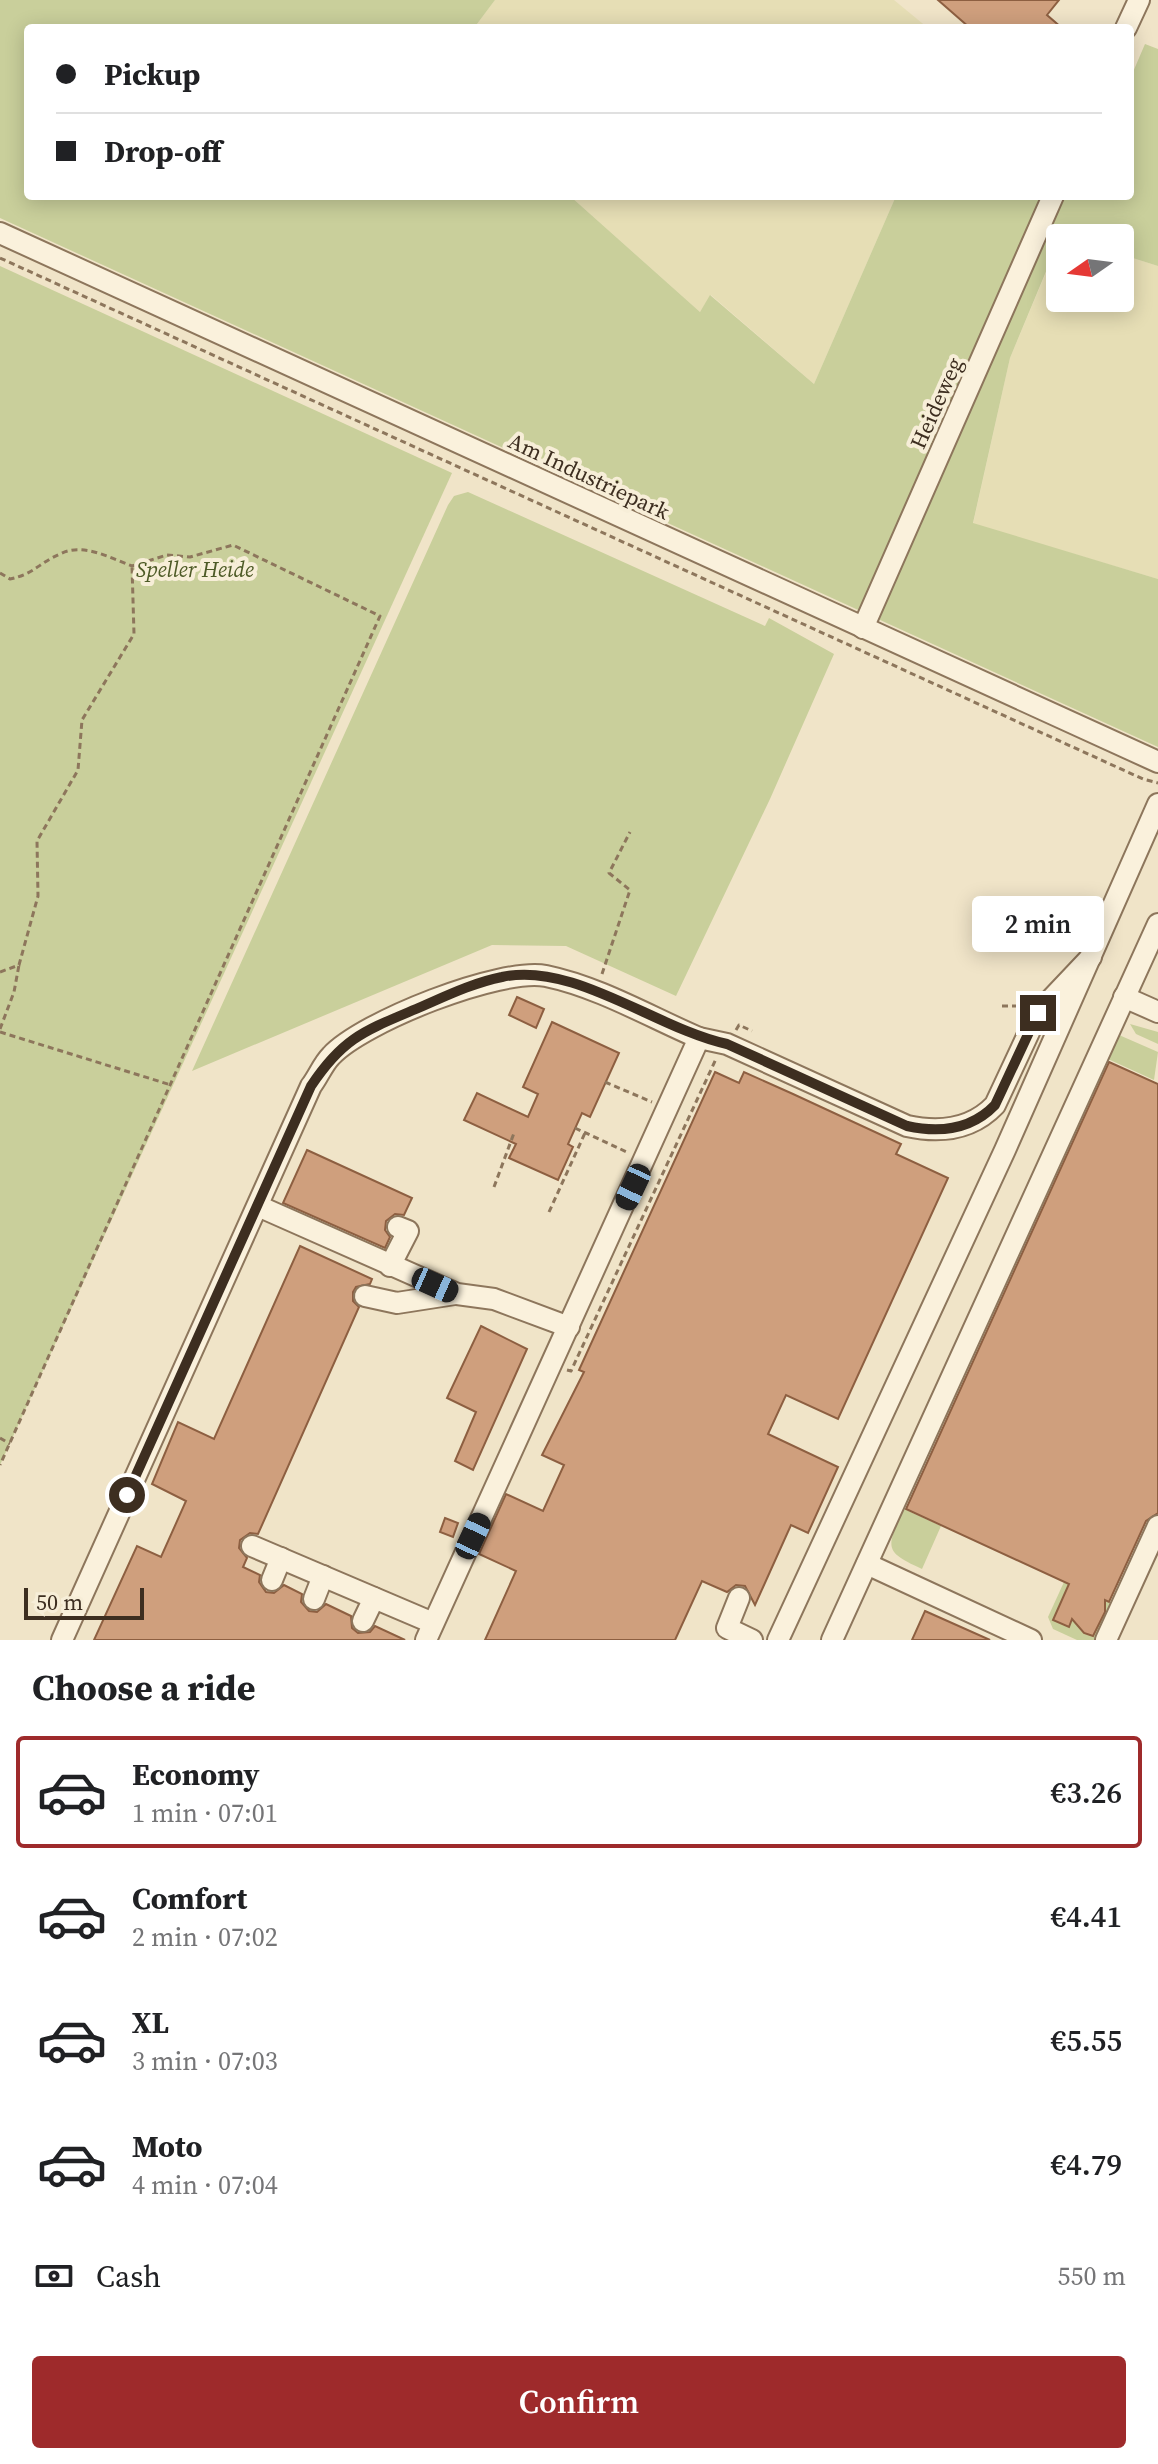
<!DOCTYPE html>
<html lang="en">
<head>
<meta charset="utf-8">
<style>
	:root { --surface:#fff; --page:#f2f2f2; --text:#202124; --muted:#757577; --line:#e0e0e0; --accent:#9e2a2b }
	body { margin:0; font-family:"Source Serif 4",serif; background:var(--page); color:var(--text); height:100vh; display:flex; flex-direction:column; font-size:30px; white-space:nowrap }
	* { box-sizing:border-box; margin:0 }
	p { font-size:26px; color:var(--muted) }
	.icon { flex:none; width:44px; height:44px; fill:none; stroke:currentColor; stroke-width:2; stroke-linecap:round; stroke-linejoin:round }
	.map { position:relative; height:1640px; overflow:hidden }
	.details { display:flex; flex-direction:column; background:var(--surface); flex:1 }
	.details>* { flex:none }
	.hud { position:absolute; left:24px; top:24px; width:1110px; height:176px; border-radius:8px; box-shadow:0 4px 20px #0003; display:grid; align-content:center; height:176px; padding:0 32px; background:var(--surface) }
	.needle { width:52px; rotate:256deg }
	.controls { position:absolute; left:1046px; top:224px; display:grid; gap:16px }
	.controls a { display:grid; place-items:center; width:88px; height:88px; border-radius:8px; background:var(--surface); box-shadow:0 4px 20px #0003; font-size:40px }
	.scale { position:absolute; left:24px; bottom:20px; width:120px; box-sizing:border-box; padding-left:8px; border:4px solid #3d2e20; border-top:0; font-size:22px; line-height:28px; white-space:nowrap; color:#3d2e20; -webkit-text-stroke:6px #f7eed8; paint-order:stroke }
	.end { position:absolute; width:36px; height:36px; margin:-18px; border:10px solid #3d2e20; background:#fff; box-shadow:0 0 0 4px #fff }
	.from { border-radius:50% }
	.bubble { position:absolute; height:56px; border-radius:8px; background:var(--surface); box-shadow:0 4px 20px #0003; font-size:26px; font-weight:600; line-height:56px; text-align:center }
	.car { position:absolute; width:24px; height:48px; margin:-24px -12px; border-radius:10px; box-shadow:0 0 6px 2px #0007; background:linear-gradient(#222 24%,#8ab4d8 0 40%,#222 0 76%,#8ab4d8 0 86%,#222 0) }
	.hud b { display:flex; align-items:center; gap:28px; height:76px; font-size:30px }
	.hud b+b { border-top:2px solid var(--line) }
	.hud i { width:20px; height:20px; background:var(--text) }
	ul { padding:0; list-style:none }
	li { display:flex; align-items:center; gap:24px; height:112px; margin:0 16px 12px; padding:0 16px; border:4px solid transparent; border-radius:8px }
	li div { flex:1 }
	li b { display:block; font-size:30px }
	li em { font-style:normal; font-weight:600 }
	li.on { border-color:var(--accent) }
	li>.icon { width:72px; height:72px; stroke-width:1.5 }
	h2 { padding:0 32px; font-size:36px; line-height:96px }
	.pay { display:flex; align-items:center; gap:20px; height:88px; padding:0 32px; font-size:30px }
	.pay p { margin-inline-start:auto }
	.action { display:flex; gap:16px; margin-top:auto; padding:16px 32px }
	.action a { flex:1; height:92px; border-radius:8px; background:var(--accent); color:#fff; font-size:32px; font-weight:600; line-height:92px; text-align:center }
	.map>svg:first-child { display:block }
</style>
</head>
<body>
<div class="map">
<svg width="1158" height="1640" viewBox="0 0 1158 1640">
	<rect width="100%" height="100%" fill="#f0e4c8"/>
	<g fill="#e6deb5">
		<polygon points="495,0 894,0 928,28 474,28"/>
		<polygon points="570,196 896,196 814,384 711,295 700,312"/>
		<polygon points="1060,239 1060,298 1120,298 1120,254 1158,266 1158,579 973,524 1010,358"/>
	</g>
	<g fill="#c9cf9b">
		<polygon points="0,0 495,0 474,28 28,28 28,196 570,196 700,312 710,295 814,384 896,196 1130,196 1130,79 1145,44 1158,49 1158,266 1120,254 1120,238 1060,238 1010,358 973,523 1158,579 1158,747 0,218"/>
		<polygon points="0,266 452,473 0,1465"/>
		<polygon points="468,492 765,626 769,618 834,654 770,799 676,996 566,946 492,945 192,1071 448,505 454,496"/>
		<polygon points="1130,1024 1158,1032 1158,1044 1136,1034"/>
		<polygon points="1119,1035 1158,1052 1154,1080 1108,1059"/>
		<path d="M904 1509 941 1526 922 1569C882 1551 887 1547 904 1509Z"/>
		<polygon points="1064,1582 1116,1606 1100,1640 1077,1640 1053,1629 1048,1617"/>
	</g>
	<g fill="#cf9f7d" stroke="#8d5f41" stroke-width="2">
		<polygon points="938,0 1059,0 1047,15 1062,28 970,28"/>
		<polygon points="517,997 544,1009 536,1028 509,1015"/>
		<polygon points="552,1022 619,1053 590,1117 582,1113 568,1144 573,1147 558,1180 509,1158 516,1144 464,1120 477,1093 528,1117 538,1094 523,1087"/>
		<polygon points="1109,1062 1158,1084 1158,1513 1146,1521 1109,1602 1105,1600 1105,1612 1093,1636 1084,1633 1072,1619 1069,1627 1053,1620 1069,1584 906,1509"/>
		<polygon points="715,1072 739,1083 744,1072 793,1094 901,1144 896,1154 948,1178 838,1419 786,1395 768,1434 838,1467 808,1533 791,1525 755,1605 745,1586 736,1585 727,1592 702,1581 675,1640 485,1640 516,1571 479,1554 506,1494 543,1511 564,1465 542,1455 584,1372 579,1370"/>
		<polygon points="307,1150 412,1198 404,1215 395,1214 386,1221 385,1230 390,1237 385,1248 283,1203"/>
		<polygon points="300,1246 372,1279 370,1284 356,1287 353,1292 353,1301 359,1307 258,1534 250,1533 240,1540 239,1548 247,1558 243,1567 260,1575 259,1582 266,1592 274,1593 284,1585 302,1594 301,1602 309,1611 317,1612 326,1604 351,1616 352,1628 358,1633 370,1632 375,1626 405,1640 94,1640 137,1546 161,1557 186,1501 152,1484 178,1422 214,1439"/>
		<polygon points="481,1326 527,1349 473,1470 455,1461 476,1412 447,1398"/>
		<polygon points="445,1518 458,1523 453,1537 440,1532"/>
		<polygon points="925,1611 990,1640 912,1640"/>
	</g>
	<g fill="none" stroke-linecap="round" stroke-linejoin="round">
		<g stroke="#8d765c" stroke-width="24">
			<g id="minor">
				<polyline points="1126,28 1139,0"/>
				<polyline points="0,233 1158,762"/>
				<polyline points="863,628 1053,196"/>
				<polyline points="1124,997 1158,1012"/>
				<polyline points="258,1206 457,1294 494,1299 569,1327"/>
				<polyline points="390,1266 408,1231 398,1227"/>
				<polyline points="365,1296 397,1303 455,1294"/>
				<polyline points="252,1546 433,1623"/>
				<polyline points="867,1564 1031,1640"/>
				<polyline points="272,1580 281,1558"/>
				<polyline points="739,1598 727,1628 752,1640"/>
				<polyline points="314,1599 323,1576"/>
				<polyline points="363,1621 374,1598"/>
				<path d="M62 1640 311 1086C318 1077 323 1064 331 1056 362 1022 501 967 546 976 599 987 650 1017 699 1038"/>
				<path d="M426 1640 699 1038 727 1044 907 1126C939 1133 971 1130 995 1105L1038 1013 1091 957"/>
				<polyline points="778,1640 1005,1150 1158,804"/>
				<polyline points="832,1640 1158,924"/>
				<polyline points="1106,1640 1158,1526"/>
			</g>
		</g>
		<g stroke="#8d765c" stroke-width="3" stroke-dasharray="6 4" stroke-linecap="butt">
			<polyline points="0,258 1143,779 1158,783"/>
			<path d="M0 573 10 579C34 574 39 563 60 554 83 542 110 558 132 566L167 555 190 557 233 545 380 616 0 1465"/>
			<polyline points="0,972 19,965 38,896 37,841 78,770 82,720 134,634 132,566"/>
			<polyline points="602,974 630,890 609,873 630,832"/>
			<polyline points="1002,1006 1022,1006"/>
			<polyline points="0,1029 14,992 19,965"/>
			<polyline points="736,1030 739,1025 752,1031"/>
			<polyline points="0,1032 171,1085"/>
			<polyline points="605,1082 652,1102"/>
			<polyline points="575,1128 629,1153"/>
			<polyline points="494,1187 514,1133"/>
			<polyline points="549,1212 585,1133"/>
			<polyline points="567,1370 571,1371 716,1059"/>
			<polyline points="0,1438 10,1444"/>
		</g>
		<use href="#minor" stroke="#faf1dc" stroke-width="20"/>
	</g>
	<g fill="none" stroke-linecap="round" stroke-linejoin="round">
		<path stroke="#3d2e20" stroke-width="10" d="M127 1495 311 1086C343 1038 364 1031 416 1009 444 997 472 983 502 977 573 961 657 1029 727 1044L907 1126C939 1133 971 1130 995 1105L1038 1013"/>
	</g>
	<g text-anchor="middle" stroke-width="8" stroke-linejoin="round" paint-order="stroke">
		<g font-size="22" fill="#3d2e20" stroke="#f7eed8">
			<text transform="translate(936 403) rotate(-66)" y="8">Heideweg</text>
			<text transform="translate(589 476) rotate(25)" y="8">Am Industriepark</text>
		</g>
		<g font-size="22" font-style="italic" fill="#4d5a26" stroke="#f7eed8">
			<text x="195" y="577">Speller Heide</text>
		</g>
	</g>
</svg>
<div class="controls">
<a><svg class="needle" viewBox="-14 -14 28 28"><path d="M0-13l5 13h-10z" fill="#e53935"/><path d="M0 13l5-13h-10z" fill="#757577"/></svg></a>
</div>
<div class="scale">50 m</div>
<i class="end from" style="left:127px;top:1495px"></i>
<i class="end" style="left:1038px;top:1013px"></i>
<div class="bubble" style="left:972px;top:896px;width:132px">2 min</div>
<i class="car" style="left:633px;top:1187px;rotate:205deg"></i>
<i class="car" style="left:435px;top:1285px;rotate:114deg"></i>
<i class="car" style="left:473px;top:1536px;rotate:25deg"></i>
<div class="hud">
<b><i class="from"></i>Pickup</b>
<b><i></i>Drop-off</b>
</div>
</div>
<section class="details">
<h2>Choose a ride</h2>
<ul>
<li class="on"><svg class="icon" aria-label="car" viewBox="0 0 24 24"><path d="M5 17H2v-5l4-1 3-4h7l3 4 3 1v5h-3M9 17h6M6 11h13"/><circle cx="7" cy="17" r="2"/><circle cx="17" cy="17" r="2"/></svg><div><b>Economy</b><p>1 min · 07:01</p></div><em>€3.26</em></li>
<li><svg class="icon" aria-label="car" viewBox="0 0 24 24"><path d="M5 17H2v-5l4-1 3-4h7l3 4 3 1v5h-3M9 17h6M6 11h13"/><circle cx="7" cy="17" r="2"/><circle cx="17" cy="17" r="2"/></svg><div><b>Comfort</b><p>2 min · 07:02</p></div><em>€4.41</em></li>
<li><svg class="icon" aria-label="car" viewBox="0 0 24 24"><path d="M5 17H2v-5l4-1 3-4h7l3 4 3 1v5h-3M9 17h6M6 11h13"/><circle cx="7" cy="17" r="2"/><circle cx="17" cy="17" r="2"/></svg><div><b>XL</b><p>3 min · 07:03</p></div><em>€5.55</em></li>
<li><svg class="icon" aria-label="car" viewBox="0 0 24 24"><path d="M5 17H2v-5l4-1 3-4h7l3 4 3 1v5h-3M9 17h6M6 11h13"/><circle cx="7" cy="17" r="2"/><circle cx="17" cy="17" r="2"/></svg><div><b>Moto</b><p>4 min · 07:04</p></div><em>€4.79</em></li>
</ul>
<div class="pay"><svg class="icon" aria-label="cash" viewBox="0 0 24 24"><path d="M3 7h18v10H3z"/><circle cx="12" cy="12" r="2"/></svg>Cash<p>550 m</p></div>
<div class="action"><a>Confirm</a></div>
</section>
</body>
</html>
